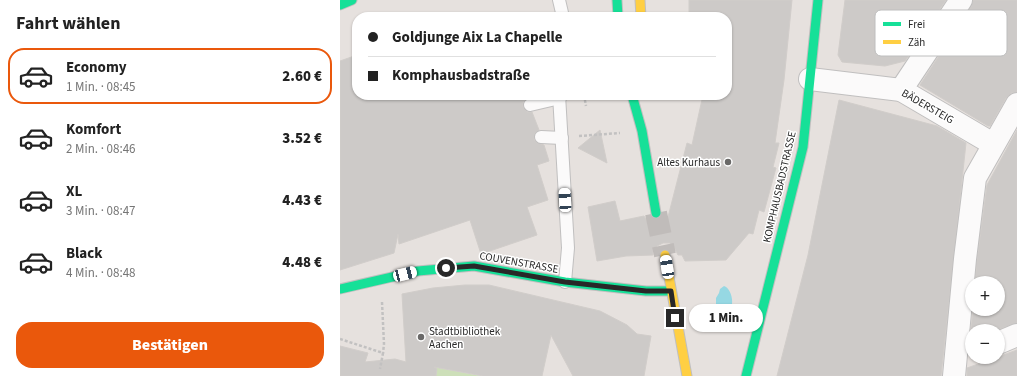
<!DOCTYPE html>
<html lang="de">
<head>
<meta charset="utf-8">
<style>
	:root { --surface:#fff; --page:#f2f2f2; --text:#222; --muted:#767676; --line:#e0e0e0; --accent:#ea580c }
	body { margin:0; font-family:"Source Sans 3",sans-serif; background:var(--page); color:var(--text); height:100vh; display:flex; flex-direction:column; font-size:15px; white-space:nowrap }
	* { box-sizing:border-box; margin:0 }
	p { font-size:13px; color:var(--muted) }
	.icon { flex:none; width:22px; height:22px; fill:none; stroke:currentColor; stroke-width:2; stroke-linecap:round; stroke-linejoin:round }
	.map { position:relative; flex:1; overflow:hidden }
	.drawer { display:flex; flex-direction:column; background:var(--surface); width:340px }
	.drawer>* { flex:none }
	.hud { position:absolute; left:12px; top:12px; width:380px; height:88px; border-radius:16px; box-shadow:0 1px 3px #0004; display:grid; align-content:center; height:88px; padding:0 16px; background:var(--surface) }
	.tools { position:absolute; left:625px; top:276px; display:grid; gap:8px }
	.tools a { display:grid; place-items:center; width:40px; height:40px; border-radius:50%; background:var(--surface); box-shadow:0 1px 3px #0004; font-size:20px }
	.end { position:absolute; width:18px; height:18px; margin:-9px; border:5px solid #282828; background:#fff; box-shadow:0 0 0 2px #fff }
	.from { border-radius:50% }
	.bubble { position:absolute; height:28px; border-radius:14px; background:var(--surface); box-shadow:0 1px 3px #0004; font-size:13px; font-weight:800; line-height:28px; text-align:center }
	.car { position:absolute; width:12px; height:24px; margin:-12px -6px; border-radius:5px; box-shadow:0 0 3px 1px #0007; background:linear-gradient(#fff 24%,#345 0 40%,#fff 0 76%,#345 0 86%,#fff 0) }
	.hud b { display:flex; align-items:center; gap:14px; height:38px; font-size:15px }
	.hud b+b { border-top:1px solid var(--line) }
	.hud i { width:10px; height:10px; background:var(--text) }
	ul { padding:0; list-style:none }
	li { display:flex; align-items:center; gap:12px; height:56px; margin:0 8px 6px; padding:0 8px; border:2px solid transparent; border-radius:16px }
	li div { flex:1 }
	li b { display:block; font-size:15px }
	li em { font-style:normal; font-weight:800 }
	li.current { border-color:var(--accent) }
	li>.icon { width:36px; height:36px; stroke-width:1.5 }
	h2 { padding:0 16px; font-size:18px; line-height:48px }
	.action { display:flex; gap:8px; margin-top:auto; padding:8px 16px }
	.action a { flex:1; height:46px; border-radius:16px; background:var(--accent); color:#fff; font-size:16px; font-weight:800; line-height:46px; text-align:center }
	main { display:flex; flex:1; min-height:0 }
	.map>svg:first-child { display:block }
</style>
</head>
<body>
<main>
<section class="drawer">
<h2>Fahrt wählen</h2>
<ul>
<li class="current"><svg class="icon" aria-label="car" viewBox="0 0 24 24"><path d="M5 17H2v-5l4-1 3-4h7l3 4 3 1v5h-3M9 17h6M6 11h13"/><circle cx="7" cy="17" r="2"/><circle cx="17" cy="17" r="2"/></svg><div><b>Economy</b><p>1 Min. · 08:45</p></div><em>2.60 €</em></li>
<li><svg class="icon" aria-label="car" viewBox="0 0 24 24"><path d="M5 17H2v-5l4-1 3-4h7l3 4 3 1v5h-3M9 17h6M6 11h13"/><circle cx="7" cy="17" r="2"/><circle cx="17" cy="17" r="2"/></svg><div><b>Komfort</b><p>2 Min. · 08:46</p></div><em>3.52 €</em></li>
<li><svg class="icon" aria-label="car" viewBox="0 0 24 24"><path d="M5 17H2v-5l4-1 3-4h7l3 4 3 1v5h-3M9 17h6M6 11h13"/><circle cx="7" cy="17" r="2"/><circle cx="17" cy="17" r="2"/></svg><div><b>XL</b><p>3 Min. · 08:47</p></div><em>4.43 €</em></li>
<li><svg class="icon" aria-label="car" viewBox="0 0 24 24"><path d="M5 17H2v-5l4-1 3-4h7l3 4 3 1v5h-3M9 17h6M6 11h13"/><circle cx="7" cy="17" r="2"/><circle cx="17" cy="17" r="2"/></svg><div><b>Black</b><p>4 Min. · 08:48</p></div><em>4.48 €</em></li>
</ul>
<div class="action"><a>Bestätigen</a></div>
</section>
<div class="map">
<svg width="677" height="376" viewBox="0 0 677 376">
	<rect width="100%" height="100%" fill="#e6e1de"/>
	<polygon fill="#cddfb9" points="94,367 141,376 91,376"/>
	<path fill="#96d8e3" d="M384 286C390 288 393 298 392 304 397 311 396 317 390 323L383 324 374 319 372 309 376 304V298L379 293 380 289Z"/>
	<g fill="#cdcac8" stroke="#d1cdca">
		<polygon points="349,0 452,0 444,80 435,143 439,143 433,167 436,168 424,212 419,210 413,234 409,233 386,260 345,261 342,255 338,255 334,247 330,243 323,243 317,246 313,250 313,255 286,256 257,261 248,207 275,201 280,221 304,216 307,221 312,225 318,225 324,223 328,217 347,143 352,145 363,95 387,95 387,17 349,17"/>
		<polygon points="505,0 606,0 565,61 545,66 502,62 498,55"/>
		<polygon points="633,0 677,0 677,92 671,93 666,98 650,126 648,126 580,85 631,7"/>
		<polygon points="17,55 17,95 186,95 188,98 183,102 183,107 187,112 192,112 199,130 195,133 194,140 197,143 204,145 209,161 197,165 208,200 187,207 197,235 141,254 130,220 59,244 58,234 54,253 0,270 0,61"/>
		<polygon points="499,100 597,126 626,143 601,376 437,376 468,255"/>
		<polygon points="260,130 267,163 238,148"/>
		<polygon points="677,130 677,323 654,331 631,331 633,309 658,309 658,283 635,283 637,260 647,185"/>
		<polygon points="125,285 149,285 260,311 287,325 297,334 311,336 304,376 233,376 211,335 202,376 143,376 94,367 97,369 96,376 0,376 0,346 28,353 25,362 55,359 66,362 62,294 93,288"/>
		<polygon points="677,350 677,376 627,376 627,368"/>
	</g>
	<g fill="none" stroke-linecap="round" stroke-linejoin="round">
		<polyline stroke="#c0bcba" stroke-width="22" stroke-dasharray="22 11" stroke-linecap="butt" points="316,213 325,255"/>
		<g stroke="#c0bfbf" stroke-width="14">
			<g id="lane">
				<polyline points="219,0 223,17"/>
				<polyline points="219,95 228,248 225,282"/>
				<polyline points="190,105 220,98"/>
				<polyline points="201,137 222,138"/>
			</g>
		</g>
		<g stroke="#c0bfbf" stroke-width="24">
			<g id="street">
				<polyline points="470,79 561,90 653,144"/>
				<polyline points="561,90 621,0"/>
				<polyline points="658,343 677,335"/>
				<polyline points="614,376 625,259 635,178 677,104"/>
			</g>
		</g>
		<g stroke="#c0bfbf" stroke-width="11">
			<g id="fast">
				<polyline points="277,0 278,17"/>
				<polyline points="0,5 12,0"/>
				<polyline points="292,95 302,131 316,213"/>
				<polyline points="0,289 78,271 134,266 225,282 306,291 331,291"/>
				<polyline points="406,376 463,147 478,0"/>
			</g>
		</g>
		<g stroke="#c0bfbf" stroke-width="11">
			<g id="slow">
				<polyline points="300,0 301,17"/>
				<polyline points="325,255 347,376"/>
			</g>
		</g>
		<g stroke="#c2c1c1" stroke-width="2.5" stroke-dasharray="3 2" stroke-linecap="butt">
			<polyline points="244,95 246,106"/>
			<polyline points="239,136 280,133"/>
			<polyline points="42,302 44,344 43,353"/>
			<polyline points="0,339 43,353 40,369"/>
		</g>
		<use href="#lane" stroke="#fbfafa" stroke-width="12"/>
		<use href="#street" stroke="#fbfafa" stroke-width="22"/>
		<use href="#fast" stroke="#16e098" stroke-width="9"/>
		<use href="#slow" stroke="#ffcf43" stroke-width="9"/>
	</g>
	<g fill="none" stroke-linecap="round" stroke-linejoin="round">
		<polyline stroke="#282828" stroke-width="5" points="106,268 134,266 225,282 306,291 331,291 335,318"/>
	</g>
	<g fill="#6a6968" stroke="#fff" stroke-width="1.5">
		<circle cx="388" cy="162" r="4"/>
		<circle cx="81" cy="337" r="4"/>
	</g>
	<g text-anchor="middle" stroke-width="3" stroke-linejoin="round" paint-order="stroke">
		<g font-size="11" fill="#282828" stroke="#fff">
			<text transform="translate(588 106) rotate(30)" y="4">BÄDERSTEIG</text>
			<text transform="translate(439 187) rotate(-77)" y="4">KOMPHAUSBADSTRASSE</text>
			<text transform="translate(179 262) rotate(10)" y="4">COUVENSTRASSE</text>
		</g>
		<g font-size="11" fill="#282828" stroke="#fff" text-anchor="end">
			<text x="380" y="166">Altes Kurhaus</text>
			<text x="89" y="335" text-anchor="start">Stadtbibliothek<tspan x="89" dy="13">Aachen</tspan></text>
		</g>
	</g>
	<rect x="535" y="10" width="132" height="46" rx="6" fill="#fff" stroke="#bebebe" stroke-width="1"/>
	<rect x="543" y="22" width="18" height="4" fill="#16e098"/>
	<rect x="543" y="40" width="18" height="4" fill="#ffcf43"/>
	<g font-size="11" fill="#282828">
		<text x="568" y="28">Frei</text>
		<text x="568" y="46">Zäh</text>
	</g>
</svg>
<div class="tools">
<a>+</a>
<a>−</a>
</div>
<i class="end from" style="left:106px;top:268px"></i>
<i class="end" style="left:335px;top:318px"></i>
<div class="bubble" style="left:349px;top:304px;width:74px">1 Min.</div>
<i class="car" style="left:225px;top:200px;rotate:357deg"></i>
<i class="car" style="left:327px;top:267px;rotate:351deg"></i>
<i class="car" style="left:65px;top:274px;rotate:76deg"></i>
<div class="hud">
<b><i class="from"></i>Goldjunge Aix La Chapelle</b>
<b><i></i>Komphausbadstraße</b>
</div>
</div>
</main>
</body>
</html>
